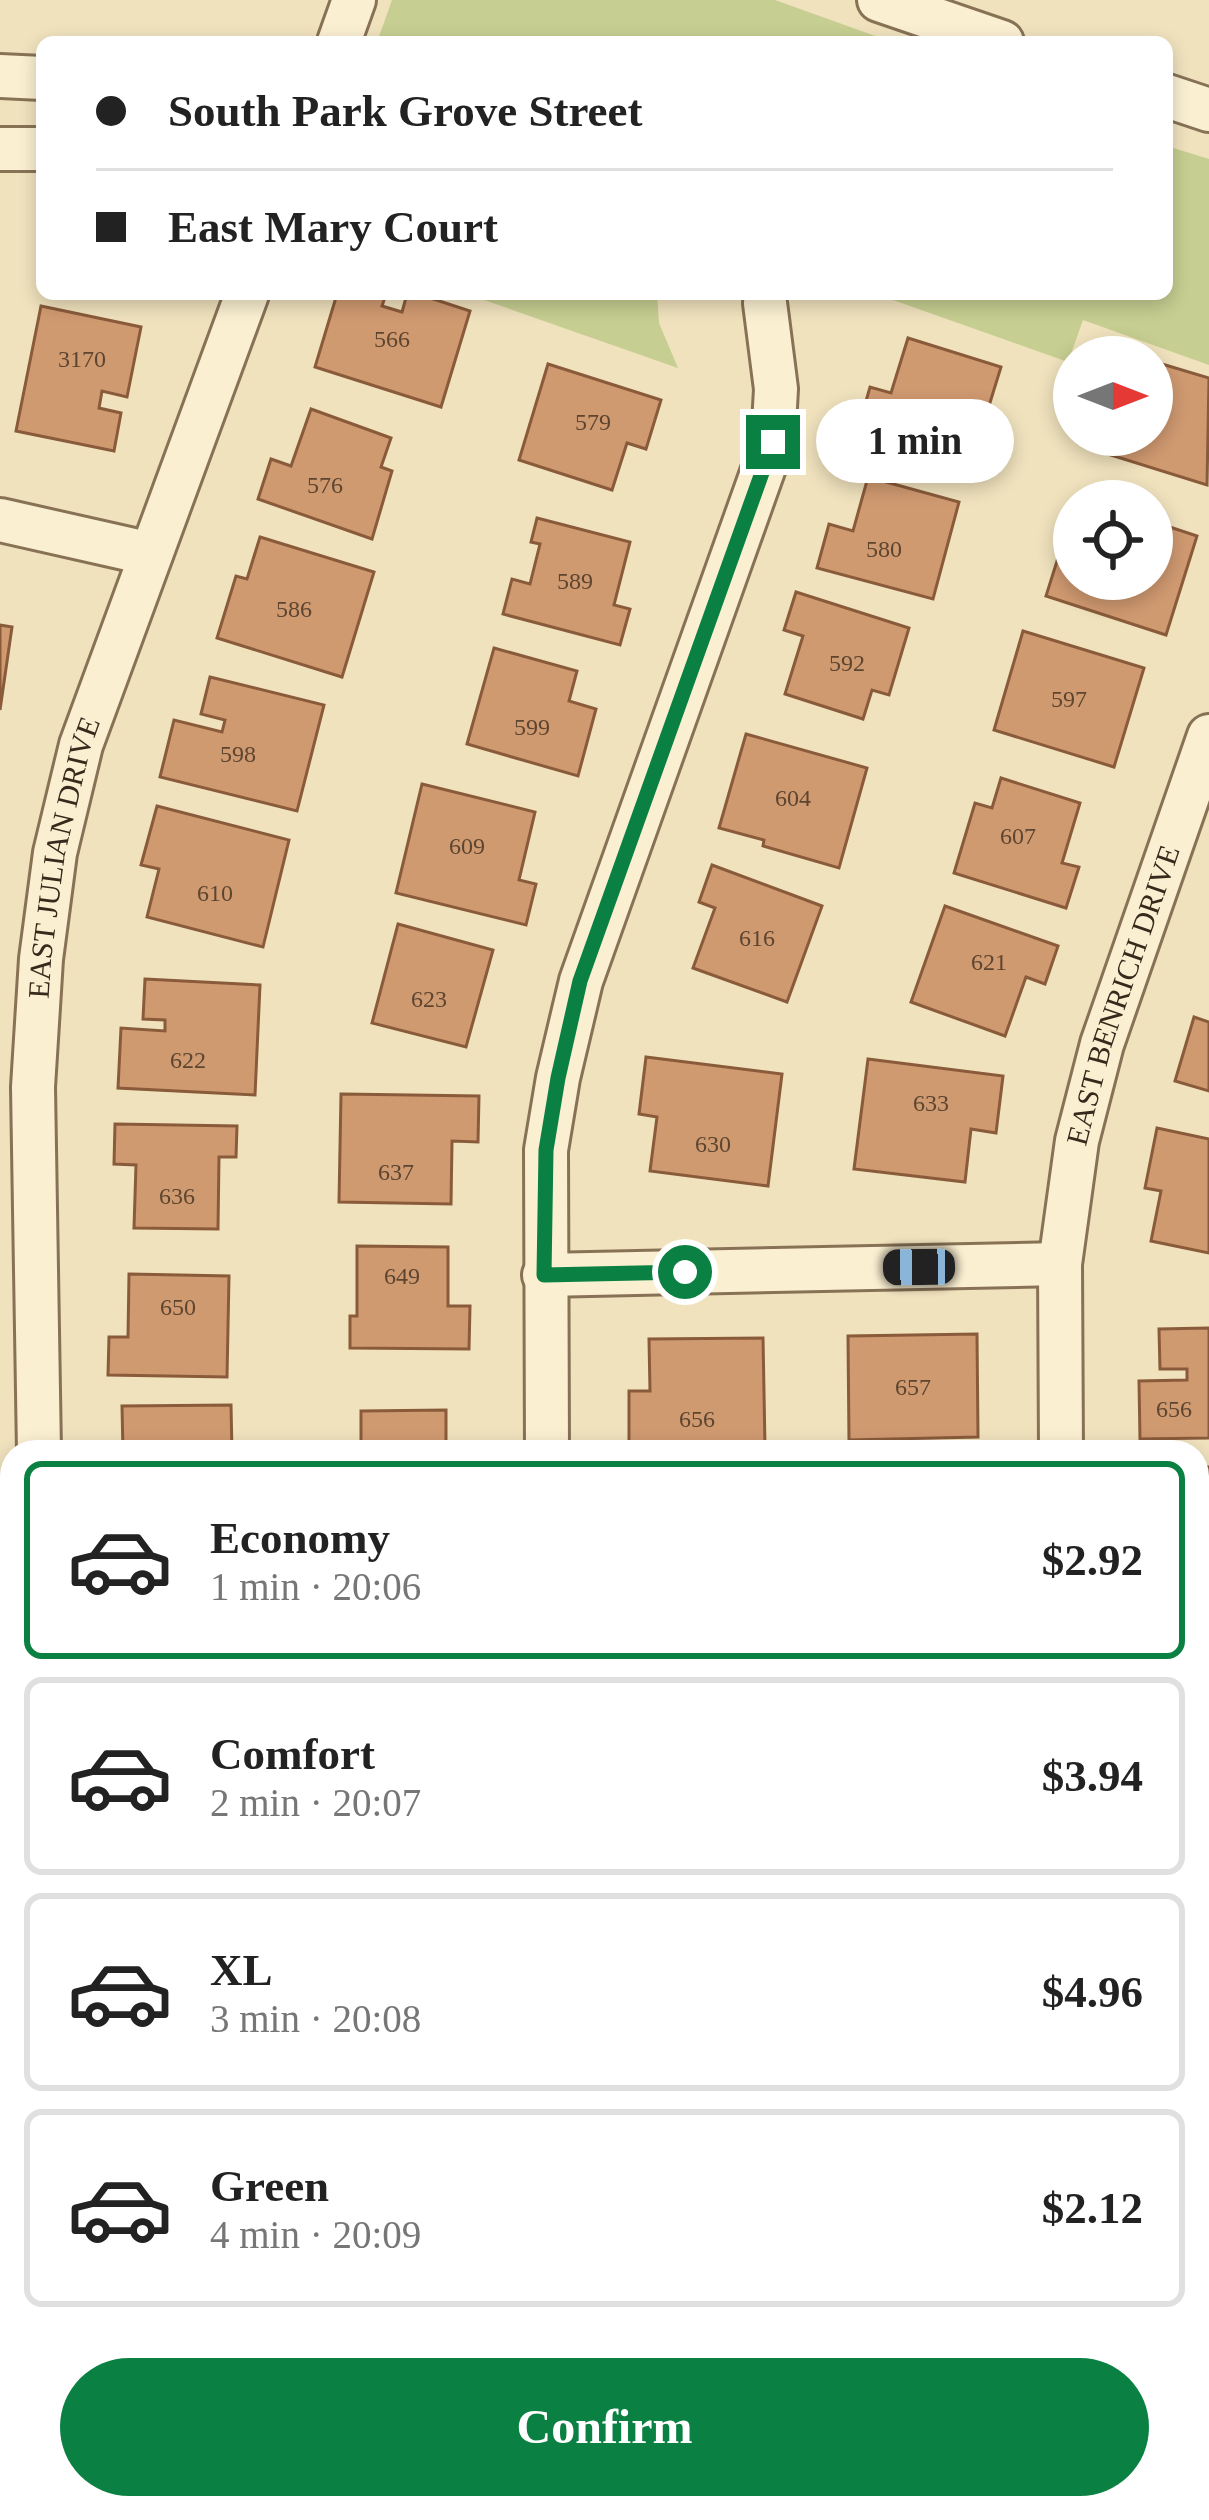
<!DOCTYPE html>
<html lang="en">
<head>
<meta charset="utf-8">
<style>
	:root { --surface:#fff; --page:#f6f6f6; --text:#222; --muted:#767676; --line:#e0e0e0; --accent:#0b8043 }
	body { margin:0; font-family:"Times New Roman",serif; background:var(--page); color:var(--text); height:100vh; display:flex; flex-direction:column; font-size:45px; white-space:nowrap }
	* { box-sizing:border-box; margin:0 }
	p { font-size:39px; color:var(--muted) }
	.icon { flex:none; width:66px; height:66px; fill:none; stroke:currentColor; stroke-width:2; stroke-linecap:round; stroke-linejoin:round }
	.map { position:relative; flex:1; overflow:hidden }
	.side { position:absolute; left:0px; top:1440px; width:1209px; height:1080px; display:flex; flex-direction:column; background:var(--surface); border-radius:36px 36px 0 0; box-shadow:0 6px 18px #0003 }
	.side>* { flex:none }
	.hud { position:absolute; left:36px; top:36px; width:1137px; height:264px; border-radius:18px; box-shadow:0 6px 18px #0003; display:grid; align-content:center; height:264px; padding:0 60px; background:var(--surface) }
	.needle { width:78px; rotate:90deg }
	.tools { position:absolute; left:1053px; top:336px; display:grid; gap:24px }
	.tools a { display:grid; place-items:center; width:120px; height:120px; border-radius:50%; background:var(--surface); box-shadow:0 6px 18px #0003; font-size:60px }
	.end { position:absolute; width:54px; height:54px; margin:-27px; border:15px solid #0b8043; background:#fff; box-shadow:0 0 0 6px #fff }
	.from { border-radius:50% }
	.bubble { position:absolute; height:84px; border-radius:42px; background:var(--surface); box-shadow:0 6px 18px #0003; font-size:39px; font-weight:700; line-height:84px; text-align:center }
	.car { position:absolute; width:36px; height:72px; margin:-36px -18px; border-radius:15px; box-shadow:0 0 9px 3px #0007; background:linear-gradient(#222 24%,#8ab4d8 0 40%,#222 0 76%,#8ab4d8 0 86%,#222 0) }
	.hud b { display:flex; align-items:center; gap:42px; height:114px; font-size:45px }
	.hud b+b { border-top:3px solid var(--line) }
	.hud i { width:30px; height:30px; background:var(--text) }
	ul { padding:21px 0 0; list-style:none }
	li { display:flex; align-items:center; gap:36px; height:198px; margin:0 24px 18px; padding:0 36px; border:6px solid var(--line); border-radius:18px }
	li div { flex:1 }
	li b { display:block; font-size:45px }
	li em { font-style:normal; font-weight:700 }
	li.selected { border-color:var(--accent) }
	li>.icon { width:108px; height:108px; stroke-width:1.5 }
	.cta { display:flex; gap:24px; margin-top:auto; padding:24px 60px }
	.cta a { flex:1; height:138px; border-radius:72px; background:var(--accent); color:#fff; font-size:48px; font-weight:700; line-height:138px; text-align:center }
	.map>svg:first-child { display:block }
</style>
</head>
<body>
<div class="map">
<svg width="1209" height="2520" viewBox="0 0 1209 2520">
	<rect width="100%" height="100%" fill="#f0e2bd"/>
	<g fill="#c6ce91">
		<polygon points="392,0 775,0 892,42 377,42"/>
		<polygon points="1167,146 1209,159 1209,365 1083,320 1068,362 876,294 1167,294"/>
		<polygon points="467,294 657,294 659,323 678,368"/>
	</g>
	<g fill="#d09a71" stroke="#895b3a" stroke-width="3">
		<polygon points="337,294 386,294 382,306 402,312 407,294 418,294 470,311 441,407 315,367"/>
		<polygon points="41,306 141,327 127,397 102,391 99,408 121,413 114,451 16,431"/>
		<polygon points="908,338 1001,367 971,464 858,429 870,387 891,393"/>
		<polygon points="1152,361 1209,378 1207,485 1085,447 1088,435 1152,435"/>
		<polygon points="548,364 661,400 646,449 627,443 612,490 519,460"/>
		<polygon points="311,409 391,438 381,467 392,471 372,539 258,499 271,459 291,466"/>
		<polygon points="868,477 959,502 933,599 817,568 829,524 853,531"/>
		<polygon points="1074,507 1074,579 1152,579 1152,521 1197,536 1166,635 1046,596"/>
		<polygon points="537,518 630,542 614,605 630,609 620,645 503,614 512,579 530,584 540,544 531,542"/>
		<polygon points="260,537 374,572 342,677 217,638 236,576 247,579"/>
		<polygon points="796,592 909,628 889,695 872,690 863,719 785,694 803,636 784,630"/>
		<polygon points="0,625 12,627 0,710"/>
		<polygon points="1023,631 1144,668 1114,767 994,730"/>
		<polygon points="494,648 577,671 569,701 596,709 578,776 467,744"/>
		<polygon points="210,677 324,705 297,811 160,777 174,720 222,732 225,720 201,714"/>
		<polygon points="746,734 867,768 839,868 763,846 764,840 719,828"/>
		<polygon points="1001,778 1080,803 1062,863 1079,867 1066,908 954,873 975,803 992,808"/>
		<polygon points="422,784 535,812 519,880 536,884 526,925 396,893"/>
		<polygon points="157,806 289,840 263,947 147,917 159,869 141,865"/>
		<polygon points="712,865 822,906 787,1002 693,968 715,908 699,902"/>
		<polygon points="945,906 1058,946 1045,984 1026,977 1005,1036 911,1002"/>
		<polygon points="398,924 493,950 466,1047 372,1023"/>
		<polygon points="145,979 260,985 255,1095 118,1088 121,1028 165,1031 165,1020 143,1019"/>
		<polygon points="1194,1017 1209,1022 1209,1091 1175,1081"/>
		<polygon points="646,1057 782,1074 768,1186 650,1171 657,1117 639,1114"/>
		<polygon points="868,1059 1003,1076 996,1133 971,1129 965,1182 854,1169"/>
		<polygon points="341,1094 479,1096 478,1142 452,1141 451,1204 339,1202"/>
		<polygon points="115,1124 237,1126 236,1157 219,1157 218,1229 134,1228 136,1165 114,1164"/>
		<polygon points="1157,1128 1209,1139 1209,1253 1151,1241 1161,1191 1145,1188"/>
		<polygon points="357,1246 448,1247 448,1306 470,1306 469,1349 350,1348 350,1316 357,1316"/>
		<polygon points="129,1274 229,1276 227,1377 108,1375 109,1337 128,1337"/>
		<polygon points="1209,1328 1209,1438 1140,1439 1139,1381 1187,1380 1187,1369 1160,1369 1159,1329"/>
		<polygon points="977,1334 978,1437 849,1440 848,1336"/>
		<polygon points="763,1338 765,1447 629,1449 629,1391 650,1391 649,1339"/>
		<polygon points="231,1405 232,1452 123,1452 122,1406"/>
		<polygon points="446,1410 446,1452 361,1452 361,1411"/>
		<rect x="1197" y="1467" width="12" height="110"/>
		<rect x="1197" y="1617" width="12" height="109"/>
		<rect x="1197" y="1768" width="12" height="111"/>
		<polygon points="1209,1932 1209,2025 1197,2025 1197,1933"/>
		<polygon points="1197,2483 1209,2483 1209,2520 1097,2520 1097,2508 1197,2508"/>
		<rect x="593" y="2508" width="174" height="12"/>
		<rect x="593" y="2508" width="174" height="12"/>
		<rect x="908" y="2508" width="160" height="12"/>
		<rect x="908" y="2508" width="160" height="12"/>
	</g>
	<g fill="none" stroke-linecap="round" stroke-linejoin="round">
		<g stroke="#887256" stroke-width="48">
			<g id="minor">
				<polyline points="879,0 1002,42"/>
				<polyline points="339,42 354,0"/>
				<polyline points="0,76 42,78"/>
				<polyline points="1167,96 1209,110"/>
				<polyline points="0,149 42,149"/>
				<polyline points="0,520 151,554"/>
				<polyline points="544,1275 1060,1264"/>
				<path id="s1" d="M39 1452 33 1087 41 959 55 853 81 745 247 294"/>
				<polyline points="547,1452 546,1150 558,1078 581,981 773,442 776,389 765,303"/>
				<path id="s2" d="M1061 1452 1060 1264 1077 1141 1102 1044 1209 736"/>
			</g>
		</g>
		<g stroke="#6a5239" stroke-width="66">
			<g id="secondary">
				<polyline points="0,2080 12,2080"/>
				<polyline points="0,2163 12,2164"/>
				<polyline points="1197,2234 1209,2237"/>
			</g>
		</g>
		<use href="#minor" stroke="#faefd1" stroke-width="42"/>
		<use href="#secondary" stroke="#faefd1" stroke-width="60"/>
	</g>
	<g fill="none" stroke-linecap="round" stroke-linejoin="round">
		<polyline stroke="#0b8043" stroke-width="15" points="685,1272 544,1275 546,1150 558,1078 580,981 773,442"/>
	</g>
	<g text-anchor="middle" stroke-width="9" stroke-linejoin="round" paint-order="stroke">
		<g font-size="24" fill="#5d4530">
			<text x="392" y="347">566</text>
			<text x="82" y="367">3170</text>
			<text x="593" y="430">579</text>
			<text x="325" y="493">576</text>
			<text x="884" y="557">580</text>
			<text x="575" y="589">589</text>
			<text x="294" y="617">586</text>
			<text x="847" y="671">592</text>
			<text x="1069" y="707">597</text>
			<text x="532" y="735">599</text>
			<text x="238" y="762">598</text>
			<text x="793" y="806">604</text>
			<text x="1018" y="844">607</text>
			<text x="467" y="854">609</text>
			<text x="215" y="901">610</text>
			<text x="757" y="946">616</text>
			<text x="989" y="970">621</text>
			<text x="429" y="1007">623</text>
			<text x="188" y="1068">622</text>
			<text x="931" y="1111">633</text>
			<text x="713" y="1152">630</text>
			<text x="396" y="1180">637</text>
			<text x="177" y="1204">636</text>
			<text x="402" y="1284">649</text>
			<text x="178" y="1315">650</text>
			<text x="913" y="1395">657</text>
			<text x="1174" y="1417">656</text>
			<text x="697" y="1427">656</text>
		</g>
		<g font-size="30" fill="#37291b" stroke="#f7eccd">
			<text dy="10" stroke="none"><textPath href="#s1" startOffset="597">EAST JULIAN DRIVE</textPath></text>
			<text dy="10" stroke="none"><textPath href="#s2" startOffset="465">EAST BENRICH DRIVE</textPath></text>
		</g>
	</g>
</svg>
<div class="tools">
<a><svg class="needle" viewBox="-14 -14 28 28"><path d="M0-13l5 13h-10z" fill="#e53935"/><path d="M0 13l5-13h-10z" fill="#767676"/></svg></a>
<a><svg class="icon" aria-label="locate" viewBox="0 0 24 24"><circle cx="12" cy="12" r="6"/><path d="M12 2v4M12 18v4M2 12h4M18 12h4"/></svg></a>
</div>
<i class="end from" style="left:685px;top:1272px"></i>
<i class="end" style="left:773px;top:442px"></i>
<div class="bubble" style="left:816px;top:399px;width:198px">1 min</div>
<i class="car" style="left:919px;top:1267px;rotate:269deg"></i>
<div class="hud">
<b><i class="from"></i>South Park Grove Street</b>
<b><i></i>East Mary Court</b>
</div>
<section class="side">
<ul>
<li class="selected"><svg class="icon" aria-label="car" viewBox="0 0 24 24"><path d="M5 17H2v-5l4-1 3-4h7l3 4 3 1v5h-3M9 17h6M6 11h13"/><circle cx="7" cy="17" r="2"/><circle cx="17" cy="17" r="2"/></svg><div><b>Economy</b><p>1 min · 20:06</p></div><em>$2.92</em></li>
<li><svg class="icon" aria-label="car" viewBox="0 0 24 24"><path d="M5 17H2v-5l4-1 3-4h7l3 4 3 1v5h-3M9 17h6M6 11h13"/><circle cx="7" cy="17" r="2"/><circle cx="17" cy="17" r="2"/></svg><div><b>Comfort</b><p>2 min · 20:07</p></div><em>$3.94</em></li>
<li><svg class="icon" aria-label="car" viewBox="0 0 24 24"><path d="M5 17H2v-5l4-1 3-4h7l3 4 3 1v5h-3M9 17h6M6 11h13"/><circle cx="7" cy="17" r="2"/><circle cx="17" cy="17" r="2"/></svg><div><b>XL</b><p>3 min · 20:08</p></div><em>$4.96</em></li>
<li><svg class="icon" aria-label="car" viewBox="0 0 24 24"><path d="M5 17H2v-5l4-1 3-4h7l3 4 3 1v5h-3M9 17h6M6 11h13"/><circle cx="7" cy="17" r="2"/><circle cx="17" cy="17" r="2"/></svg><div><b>Green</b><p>4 min · 20:09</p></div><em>$2.12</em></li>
</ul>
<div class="cta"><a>Confirm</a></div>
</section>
</div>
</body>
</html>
